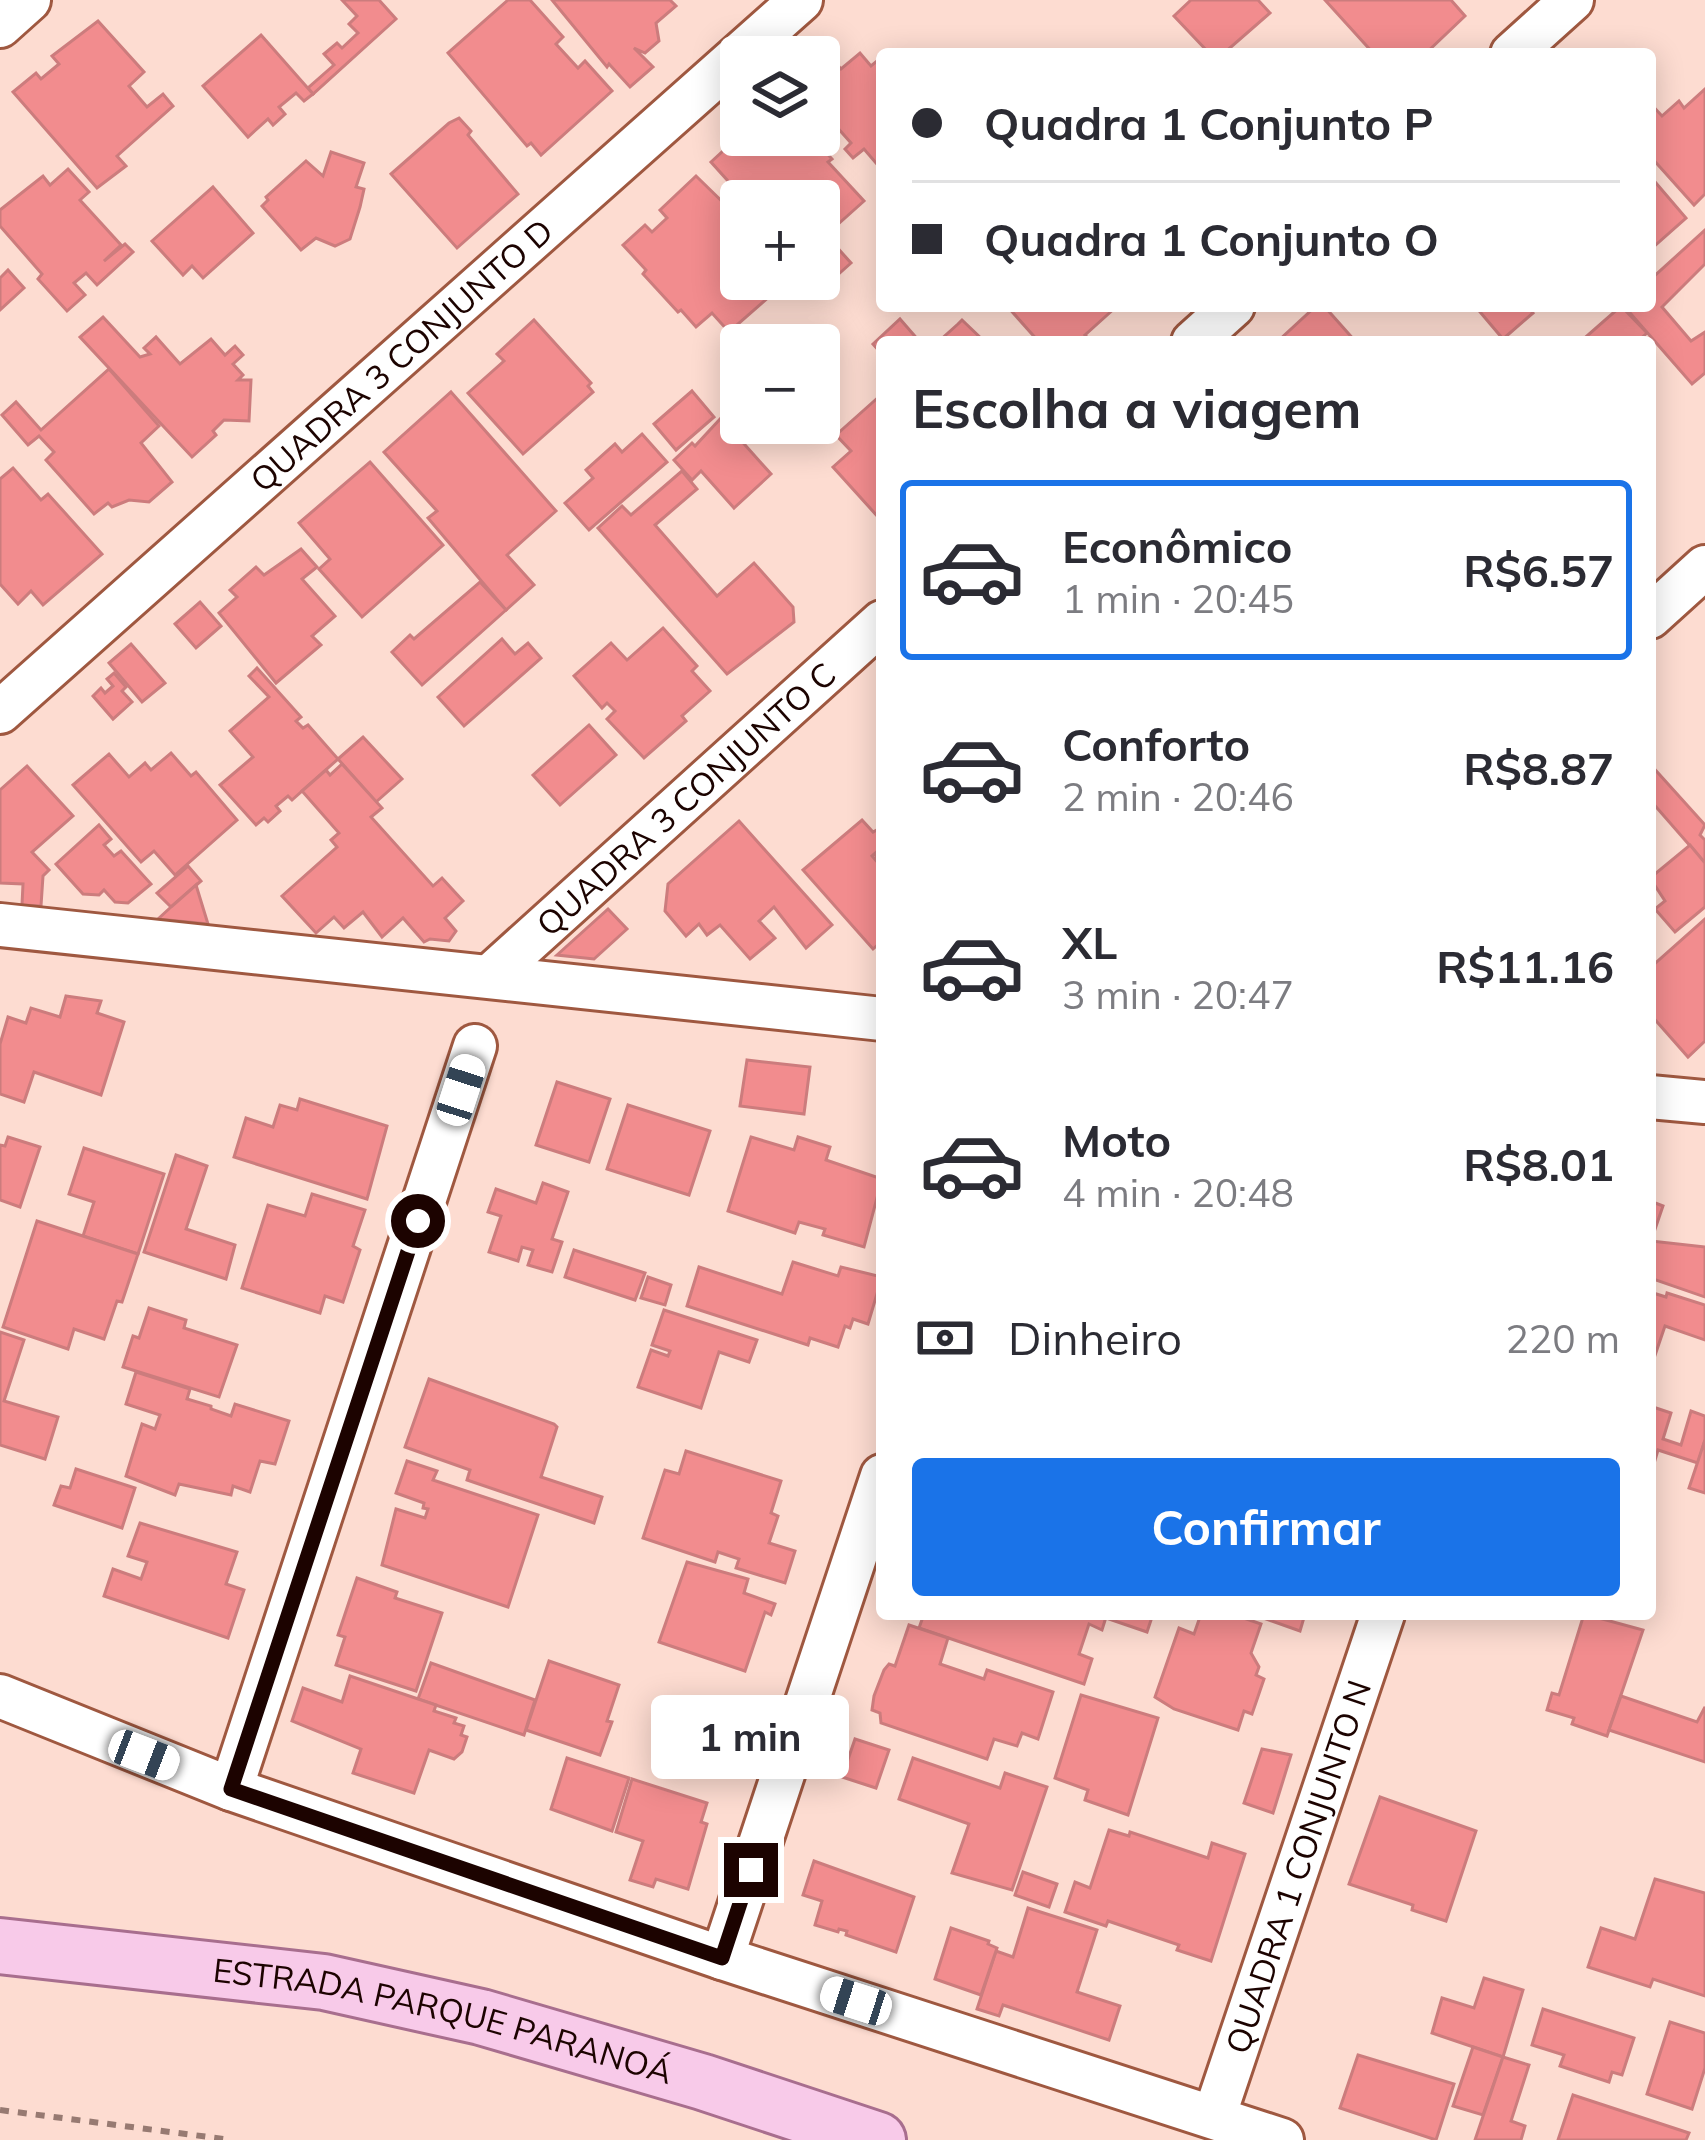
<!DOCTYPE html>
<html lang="pt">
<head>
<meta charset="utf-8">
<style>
	:root { --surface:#fff; --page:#f7f7f7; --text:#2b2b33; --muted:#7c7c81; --line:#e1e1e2; --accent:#1a73e8 }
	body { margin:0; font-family:Mulish,sans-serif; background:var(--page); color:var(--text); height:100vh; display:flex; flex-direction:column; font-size:45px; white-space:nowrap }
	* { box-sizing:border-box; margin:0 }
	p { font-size:39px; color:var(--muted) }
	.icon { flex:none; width:66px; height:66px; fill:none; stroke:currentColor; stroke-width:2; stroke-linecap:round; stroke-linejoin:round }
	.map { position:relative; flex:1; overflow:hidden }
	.sheet { position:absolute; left:876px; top:336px; width:780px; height:1284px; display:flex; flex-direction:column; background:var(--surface); border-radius:12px; box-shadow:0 6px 30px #0003 }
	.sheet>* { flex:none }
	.top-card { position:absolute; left:876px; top:48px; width:780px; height:264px; border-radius:12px; box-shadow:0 6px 30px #0003; display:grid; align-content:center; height:264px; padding:0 36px; background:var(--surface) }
	.tools { position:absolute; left:720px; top:36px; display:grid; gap:24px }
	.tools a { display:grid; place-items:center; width:120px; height:120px; border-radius:12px; background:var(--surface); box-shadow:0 6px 30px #0003; font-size:60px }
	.end { position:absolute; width:54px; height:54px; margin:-27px; border:15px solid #1c0300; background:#fff; box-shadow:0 0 0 6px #fff }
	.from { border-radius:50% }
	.bubble { position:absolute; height:84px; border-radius:12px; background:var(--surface); box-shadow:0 6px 30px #0003; font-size:39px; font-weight:700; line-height:84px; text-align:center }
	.car { position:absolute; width:36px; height:72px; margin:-36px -18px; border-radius:15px; box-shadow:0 0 9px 3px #0007; background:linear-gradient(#fff 24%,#345 0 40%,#fff 0 76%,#345 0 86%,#fff 0) }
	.top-card b { display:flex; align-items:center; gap:42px; height:114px; font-size:45px }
	.top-card b+b { border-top:3px solid var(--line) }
	.top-card i { width:30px; height:30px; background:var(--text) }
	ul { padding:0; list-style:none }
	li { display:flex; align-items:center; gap:36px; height:180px; margin:0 24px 18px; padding:0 12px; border:6px solid transparent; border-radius:12px }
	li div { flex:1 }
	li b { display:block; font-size:45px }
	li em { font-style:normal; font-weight:700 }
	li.current { border-color:var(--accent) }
	li>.icon { width:108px; height:108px; stroke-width:1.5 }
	h2 { padding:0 36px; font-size:54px; line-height:144px }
	.pay { display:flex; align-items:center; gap:30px; height:132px; padding:0 36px; font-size:45px }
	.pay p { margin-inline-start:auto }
	.cta { display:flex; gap:24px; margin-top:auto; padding:24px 36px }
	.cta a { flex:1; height:138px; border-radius:12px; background:var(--accent); color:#fff; font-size:48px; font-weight:700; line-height:138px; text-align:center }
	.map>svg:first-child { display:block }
</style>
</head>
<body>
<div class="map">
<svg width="1705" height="2140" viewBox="0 0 1705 2140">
	<rect width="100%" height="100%" fill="#fddcd1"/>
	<g fill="#f28c8e" stroke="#cc7c7d" stroke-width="3">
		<polygon points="342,0 379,0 396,19 313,94 308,88 334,65 324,54 337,43 342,48 358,33 349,24 357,16"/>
		<polygon points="508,0 530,0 563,37 556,44 578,68 585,61 612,91 541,155 531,143 527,146 448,53"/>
		<polygon points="552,0 670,0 676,6 656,23 659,41 645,53 634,48 653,67 630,87 609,64 607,67"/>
		<polygon points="1191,0 1258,0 1270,13 1223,54 1210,54 1174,16"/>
		<polygon points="1325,0 1451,0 1465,16 1425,54 1374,54"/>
		<polygon points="98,21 144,72 129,86 147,107 163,94 173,106 117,156 126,166 97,188 13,92 36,73 41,79 59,64 52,56"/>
		<polygon points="261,35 313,94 304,101 296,93 279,107 285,114 273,125 268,119 248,137 203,86"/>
		<polygon points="826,52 841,69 860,53 871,66 882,57 882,170 864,149 853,158 845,149 851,143 828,117 821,123 819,120 819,58"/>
		<polygon points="1705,89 1705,194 1694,205 1650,156 1650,103 1662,116 1679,101 1684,108"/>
		<polygon points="459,118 471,131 468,135 518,194 457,248 391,174 449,123"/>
		<polygon points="751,135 810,135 832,159 828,162 864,201 826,235 851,263 823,288 815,279 819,279 819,201 746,201 711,162 736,139 742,144"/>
		<polygon points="331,152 364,163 356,187 364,189 360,207 350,239 335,246 316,238 301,250 262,206 268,200 266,197 306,161 323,176"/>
		<polygon points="68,169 89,192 80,200 121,245 104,261 125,244 133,252 97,285 86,273 74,283 85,295 67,311 38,279 42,274 0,226 0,210 43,176 50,185"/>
		<polygon points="696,176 740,219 733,225 741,233 741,279 757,279 771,295 729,332 712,313 696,327 681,310 678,312 643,274 646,270 623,245 645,225 652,232 667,218 660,210"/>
		<polygon points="1650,176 1686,218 1650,250"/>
		<polygon points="213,187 253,233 203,278 192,266 183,275 152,241"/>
		<polygon points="1705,230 1705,264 1662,307 1691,341 1705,332 1705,373 1692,384 1624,306 1650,306 1650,280"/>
		<polygon points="8,270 24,288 0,310 0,278"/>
		<polygon points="1007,306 1115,306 1116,307 1085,335 1092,342 1039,342"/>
		<polygon points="1316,306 1324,306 1356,342 1277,342"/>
		<polygon points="1475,306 1527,306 1533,313 1503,339"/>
		<polygon points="1621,306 1647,333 1637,342 1580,342"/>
		<polygon points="103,317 140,357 150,354 144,348 156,337 180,364 211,339 225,355 235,346 243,355 233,364 243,375 238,380 251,380 249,421 224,420 213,431 216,435 192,457 80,337"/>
		<polygon points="900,319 920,342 882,342 882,354 873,344"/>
		<polygon points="534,320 591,383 588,386 593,392 523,454 468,393 504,361 497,354"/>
		<polygon points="962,320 985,342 938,342 958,324"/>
		<polygon points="109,369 159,426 141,443 172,482 149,502 129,500 112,507 108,503 94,514 46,460 54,452 39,436 28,445 2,415 16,402 41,430"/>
		<polygon points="692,391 714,417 676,450 654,424"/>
		<polygon points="451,392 556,511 507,555 534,585 506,610 428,518 437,511 384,452"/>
		<polygon points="882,394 882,515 879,518 833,467 851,451 836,435"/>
		<polygon points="721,418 771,474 734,508 701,471 692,480 674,460 692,443 695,446"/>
		<polygon points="642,434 667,462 589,530 565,503 593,478 586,470 615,444 622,452"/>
		<polygon points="370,462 443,545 362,617 319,569 330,559 299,523"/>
		<polygon points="13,468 41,500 48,494 102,554 43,605 31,591 18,604 0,584 0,479"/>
		<polygon points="682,471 697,489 655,525 717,596 754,563 793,607 794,622 727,674 598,528 622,506 631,515"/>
		<polygon points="301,549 317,567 302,579 335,616 312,636 321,645 276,683 219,613 237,597 230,590 256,567 264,575"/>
		<polygon points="480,582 506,610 422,685 392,652 410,635 414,639"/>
		<polygon points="200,602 221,626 196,648 175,624"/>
		<polygon points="663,628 697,666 692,671 710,691 682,716 686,721 644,758 607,719 615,711 607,703 602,708 574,676 611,643 627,660"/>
		<polygon points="502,639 515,654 528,643 541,658 464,726 438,697"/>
		<polygon points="131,644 165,683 142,702 109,663"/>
		<polygon points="257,668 301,717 296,721 303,728 308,725 338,759 292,800 288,796 276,806 280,811 268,822 264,818 256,825 220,785 253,757 230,731 269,697 249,676"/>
		<polygon points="114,673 126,687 122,691 132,702 113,719 93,696 101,688 105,693 113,686 107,679"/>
		<polygon points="589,725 616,755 560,805 533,775"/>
		<polygon points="363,737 402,779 376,802 338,759"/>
		<polygon points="171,753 191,776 196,772 237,820 175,875 154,851 141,862 73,785 109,754 129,777 145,763 151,770"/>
		<polygon points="342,764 382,808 371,817 433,886 442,878 463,901 445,918 456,931 449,941 430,939 424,942 403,918 382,937 363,912 344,928 334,917 316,933 282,896 337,847 331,840 339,833 302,791 326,770 330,775"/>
		<polygon points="1650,764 1705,825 1700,835 1705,840 1705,863 1650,800"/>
		<polygon points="27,766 73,816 32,852 49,870 43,876 41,906 22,905 23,884 0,883 0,790"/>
		<polygon points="862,820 873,832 882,827 882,847 872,856 879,864 876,856 882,851 882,941 873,949 803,870"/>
		<polygon points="739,821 832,925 806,948 774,907 759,921 775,938 750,959 720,925 707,935 699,924 686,936 665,911 668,884"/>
		<polygon points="99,825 111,839 104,845 114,856 121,851 151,884 128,903 115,902 104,890 99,895 83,894 56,864"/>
		<polygon points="1690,845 1705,863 1705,907 1675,932 1655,909 1665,901 1650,878"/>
		<polygon points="188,866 201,881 171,907 157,893"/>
		<polygon points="196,885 208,924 158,919 171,907"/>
		<polygon points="608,909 627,929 594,959 557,955"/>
		<polygon points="1705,919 1705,1041 1688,1057 1650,1014 1650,968"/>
		<polygon points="66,996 101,1001 97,1013 124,1022 101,1095 34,1072 24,1102 0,1094 0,1044 8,1017 26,1023 31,1008 60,1017"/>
		<polygon points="747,1060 810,1067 804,1114 740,1106"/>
		<polygon points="557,1082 610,1099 589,1162 536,1145"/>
		<polygon points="300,1099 387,1126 367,1199 234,1157 246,1118 273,1127 280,1105 297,1110"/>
		<polygon points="628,1105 710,1131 689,1195 607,1169"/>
		<polygon points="8,1137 40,1147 20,1207 0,1200 0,1145 5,1146"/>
		<polygon points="751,1137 794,1150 798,1137 830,1147 826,1160 882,1179 864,1247 823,1235 825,1229 799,1222 795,1233 728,1211"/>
		<polygon points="84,1148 164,1174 138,1254 83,1236 94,1202 69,1194"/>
		<polygon points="176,1155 207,1166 186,1229 235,1245 226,1279 144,1252"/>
		<polygon points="543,1183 568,1192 552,1239 562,1242 552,1272 528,1265 533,1250 522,1247 518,1261 489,1252 501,1216 488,1212 496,1189 536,1203"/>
		<polygon points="312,1194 365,1210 353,1246 360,1250 343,1302 325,1296 320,1313 242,1288 268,1205 305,1216"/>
		<polygon points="1650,1201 1663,1206 1651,1241 1705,1247 1705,1297 1650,1278"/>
		<polygon points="37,1221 138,1254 122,1302 117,1301 104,1339 74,1329 68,1349 3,1327"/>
		<polygon points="574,1250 645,1273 635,1300 565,1277"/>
		<polygon points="793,1262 838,1276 841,1267 882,1277 868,1324 853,1319 850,1328 845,1326 838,1347 810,1338 808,1345 687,1306 699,1267 782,1294"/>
		<polygon points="648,1277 671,1285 665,1305 641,1298"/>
		<polygon points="1650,1292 1666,1297 1667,1293 1705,1305 1705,1340 1665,1326 1650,1370"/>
		<polygon points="149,1308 186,1320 184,1328 237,1345 219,1397 123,1367 133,1336 139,1338"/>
		<polygon points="664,1310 757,1340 749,1362 719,1352 701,1408 638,1387 651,1350 668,1356 670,1351 652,1345"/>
		<polygon points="0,1332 24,1340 4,1401 58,1417 45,1459 0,1445"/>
		<polygon points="136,1372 190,1389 187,1399 211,1406 211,1409 231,1416 235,1404 289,1421 275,1464 260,1461 250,1492 233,1486 231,1495 179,1484 175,1495 126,1476 142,1424 155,1429 160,1415 126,1404"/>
		<polygon points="429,1379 554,1424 557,1427 541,1477 602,1497 594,1523 467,1480 470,1470 405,1447"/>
		<polygon points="1650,1406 1671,1413 1663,1439 1681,1445 1691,1411 1705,1416 1705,1440 1698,1463 1658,1450 1653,1467 1650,1466"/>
		<polygon points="1705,1440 1705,1493 1689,1488"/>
		<polygon points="686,1451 781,1481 771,1513 778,1516 769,1543 795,1551 785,1583 736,1568 739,1559 718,1552 715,1562 643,1538 665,1470 679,1474"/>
		<polygon points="407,1461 437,1471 433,1480 538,1515 508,1607 382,1565 396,1509 425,1518 428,1509 423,1508 424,1503 396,1493"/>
		<polygon points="76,1469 135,1488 122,1528 54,1505 61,1486 70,1488"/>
		<polygon points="140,1523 237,1552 226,1584 244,1590 228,1638 104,1596 113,1569 141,1579 147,1562 128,1556"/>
		<polygon points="687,1562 748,1579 744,1593 775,1604 771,1615 765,1612 745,1671 659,1642"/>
		<polygon points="357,1578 397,1592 395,1598 442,1613 416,1691 336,1665 345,1637 338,1635"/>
		<polygon points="924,1614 1107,1614 1102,1630 1089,1624 1079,1654 1092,1659 1084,1684 919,1628"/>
		<polygon points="1107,1614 1153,1614 1147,1632 1106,1618"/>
		<polygon points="1201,1614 1232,1614 1261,1624 1251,1653 1259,1667 1256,1675 1264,1679 1252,1714 1244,1711 1238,1730 1174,1709 1155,1697 1179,1628 1194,1634"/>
		<polygon points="1263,1614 1305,1614 1300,1631 1263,1618"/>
		<polygon points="1584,1614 1643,1630 1607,1736 1572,1724 1574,1718 1547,1710 1552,1693 1559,1695"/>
		<polygon points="909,1625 948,1638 940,1664 984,1679 987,1670 1053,1692 1038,1739 1022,1733 1017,1746 994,1739 987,1759 881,1723 880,1713 872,1710 874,1696 884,1670 889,1664 895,1666"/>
		<polygon points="549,1661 619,1685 607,1721 612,1722 600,1755 526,1730"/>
		<polygon points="431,1663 535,1700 524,1735 418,1699"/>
		<polygon points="350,1676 436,1705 434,1711 456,1718 454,1723 464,1726 461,1735 467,1737 462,1752 454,1759 429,1750 414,1793 353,1773 361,1749 292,1721 303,1688 342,1702"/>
		<polygon points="1081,1695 1158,1718 1128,1815 1085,1800 1088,1790 1055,1778"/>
		<polygon points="1621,1696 1697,1722 1705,1707 1705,1762 1609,1730"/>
		<polygon points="855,1739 889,1750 876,1788 842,1777"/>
		<polygon points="1262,1749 1291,1755 1273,1813 1244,1803"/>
		<polygon points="567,1758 629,1778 612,1831 551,1809"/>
		<polygon points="913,1758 1000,1788 1005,1773 1047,1787 1012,1890 952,1873 969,1824 899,1799"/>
		<polygon points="632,1779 707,1803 701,1822 707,1824 688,1889 656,1879 653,1887 630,1880 643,1841 616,1832"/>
		<polygon points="1380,1797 1476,1831 1446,1921 1412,1910 1413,1905 1349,1884"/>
		<polygon points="1109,1830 1129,1836 1130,1832 1208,1858 1212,1843 1245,1854 1211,1961 1177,1950 1179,1945 1108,1921 1106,1926 1065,1912 1075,1882 1090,1888"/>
		<polygon points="814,1861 914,1897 896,1952 846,1935 847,1931 839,1929 838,1932 815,1925 822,1901 803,1895"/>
		<polygon points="1023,1872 1057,1884 1049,1907 1015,1895"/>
		<polygon points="1655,1879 1705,1893 1705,1996 1653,1979 1650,1987 1588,1967 1601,1928 1635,1939"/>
		<polygon points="1028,1908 1097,1930 1077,1992 1120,2006 1109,2040 1003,2005 999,2016 977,2009 996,1951 1013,1957"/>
		<polygon points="951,1928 989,1941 988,1944 997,1948 981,1995 935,1979"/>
		<polygon points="1484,1978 1523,1990 1503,2057 1432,2033 1442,1998 1474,2008"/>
		<polygon points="1543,2009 1634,2038 1622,2075 1612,2072 1609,2082 1560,2066 1564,2055 1532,2045"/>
		<polygon points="1670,2022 1705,2033 1705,2068 1692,2109 1647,2094"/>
		<polygon points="1473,2047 1503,2057 1483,2115 1453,2106"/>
		<polygon points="1358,2055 1454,2084 1436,2140 1340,2108"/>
		<polygon points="1503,2057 1529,2065 1511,2121 1525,2126 1521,2140 1475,2140"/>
		<polygon points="1573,2095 1689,2133 1686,2140 1558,2140"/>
	</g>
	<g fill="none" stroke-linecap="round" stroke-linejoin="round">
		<g stroke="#9f5840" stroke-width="48">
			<g id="minor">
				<polyline points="0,26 29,0"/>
				<polyline points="1512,54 1572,0"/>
				<polyline points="1193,342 1233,306"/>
				<polyline points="1650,617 1705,567"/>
				<path id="s1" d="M0 712 801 0"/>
				<polyline points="0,925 882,1019"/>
				<path id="s2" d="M490 976 882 622"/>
				<polyline points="1650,1097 1705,1102"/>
				<polyline points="0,1696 231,1789 722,1958 1282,2140"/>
				<polyline points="231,1789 475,1046"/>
				<polyline points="722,1958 882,1476"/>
				<path id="s3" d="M1214 2117 1383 1614"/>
			</g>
		</g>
		<g stroke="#a86e8e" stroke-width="60">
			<g id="major">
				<path id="s4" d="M0 1946 324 1982 481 2017 703 2082 878 2140"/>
			</g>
		</g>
		<polyline stroke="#977a72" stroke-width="6" stroke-dasharray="9 9" stroke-linecap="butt" points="0,2110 232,2140"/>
		<use href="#minor" stroke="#fff" stroke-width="42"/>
		<use href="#major" stroke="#f8cae9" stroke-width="54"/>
	</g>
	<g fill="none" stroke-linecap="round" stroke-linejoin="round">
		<polyline stroke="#1c0300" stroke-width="15" points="418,1221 231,1789 722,1958 751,1870"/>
	</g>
	<g text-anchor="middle" stroke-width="10" stroke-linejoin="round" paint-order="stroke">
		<g font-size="33" fill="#1c0300" stroke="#feede8">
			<text dy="12" stroke="none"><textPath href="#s1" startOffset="537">QUADRA 3 CONJUNTO D</textPath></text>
			<text dy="12" stroke="none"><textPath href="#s2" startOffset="264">QUADRA 3 CONJUNTO C</textPath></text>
			<text dy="12" stroke="none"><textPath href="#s3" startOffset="264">QUADRA 1 CONJUNTO N</textPath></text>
			<text dy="12" stroke="none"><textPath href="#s4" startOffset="450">ESTRADA PARQUE PARANOÁ</textPath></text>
		</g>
	</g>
</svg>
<div class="tools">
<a><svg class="icon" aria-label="layers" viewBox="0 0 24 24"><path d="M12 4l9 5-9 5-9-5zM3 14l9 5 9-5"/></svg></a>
<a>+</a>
<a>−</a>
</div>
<i class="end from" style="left:418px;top:1221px"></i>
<i class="end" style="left:751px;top:1870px"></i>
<div class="bubble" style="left:651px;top:1695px;width:198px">1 min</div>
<i class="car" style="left:461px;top:1090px;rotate:18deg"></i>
<i class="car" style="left:144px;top:1755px;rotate:111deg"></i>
<i class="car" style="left:856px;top:2001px;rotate:288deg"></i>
<div class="top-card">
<b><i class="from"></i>Quadra 1 Conjunto P</b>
<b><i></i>Quadra 1 Conjunto O</b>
</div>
<section class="sheet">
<h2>Escolha a viagem</h2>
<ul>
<li class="current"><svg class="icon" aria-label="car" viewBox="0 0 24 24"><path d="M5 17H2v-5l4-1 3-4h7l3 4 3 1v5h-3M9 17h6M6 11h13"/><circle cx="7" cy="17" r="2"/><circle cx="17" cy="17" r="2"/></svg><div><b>Econômico</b><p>1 min · 20:45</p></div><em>R$6.57</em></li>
<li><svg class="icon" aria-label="car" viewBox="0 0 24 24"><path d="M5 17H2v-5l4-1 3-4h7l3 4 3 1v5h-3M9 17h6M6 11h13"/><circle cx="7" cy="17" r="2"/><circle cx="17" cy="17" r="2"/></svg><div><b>Conforto</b><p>2 min · 20:46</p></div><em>R$8.87</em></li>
<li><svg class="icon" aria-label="car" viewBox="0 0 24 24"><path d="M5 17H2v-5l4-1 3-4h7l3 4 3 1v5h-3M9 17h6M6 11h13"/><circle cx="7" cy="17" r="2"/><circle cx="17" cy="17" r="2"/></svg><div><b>XL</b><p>3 min · 20:47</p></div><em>R$11.16</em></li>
<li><svg class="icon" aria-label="car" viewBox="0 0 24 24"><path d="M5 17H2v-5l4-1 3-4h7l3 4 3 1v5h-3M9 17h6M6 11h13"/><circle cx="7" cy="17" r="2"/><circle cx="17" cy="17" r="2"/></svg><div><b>Moto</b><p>4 min · 20:48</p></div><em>R$8.01</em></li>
</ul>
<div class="pay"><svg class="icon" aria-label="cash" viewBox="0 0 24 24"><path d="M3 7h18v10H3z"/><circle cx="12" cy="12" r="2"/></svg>Dinheiro<p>220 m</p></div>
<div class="cta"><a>Confirmar</a></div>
</section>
</div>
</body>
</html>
